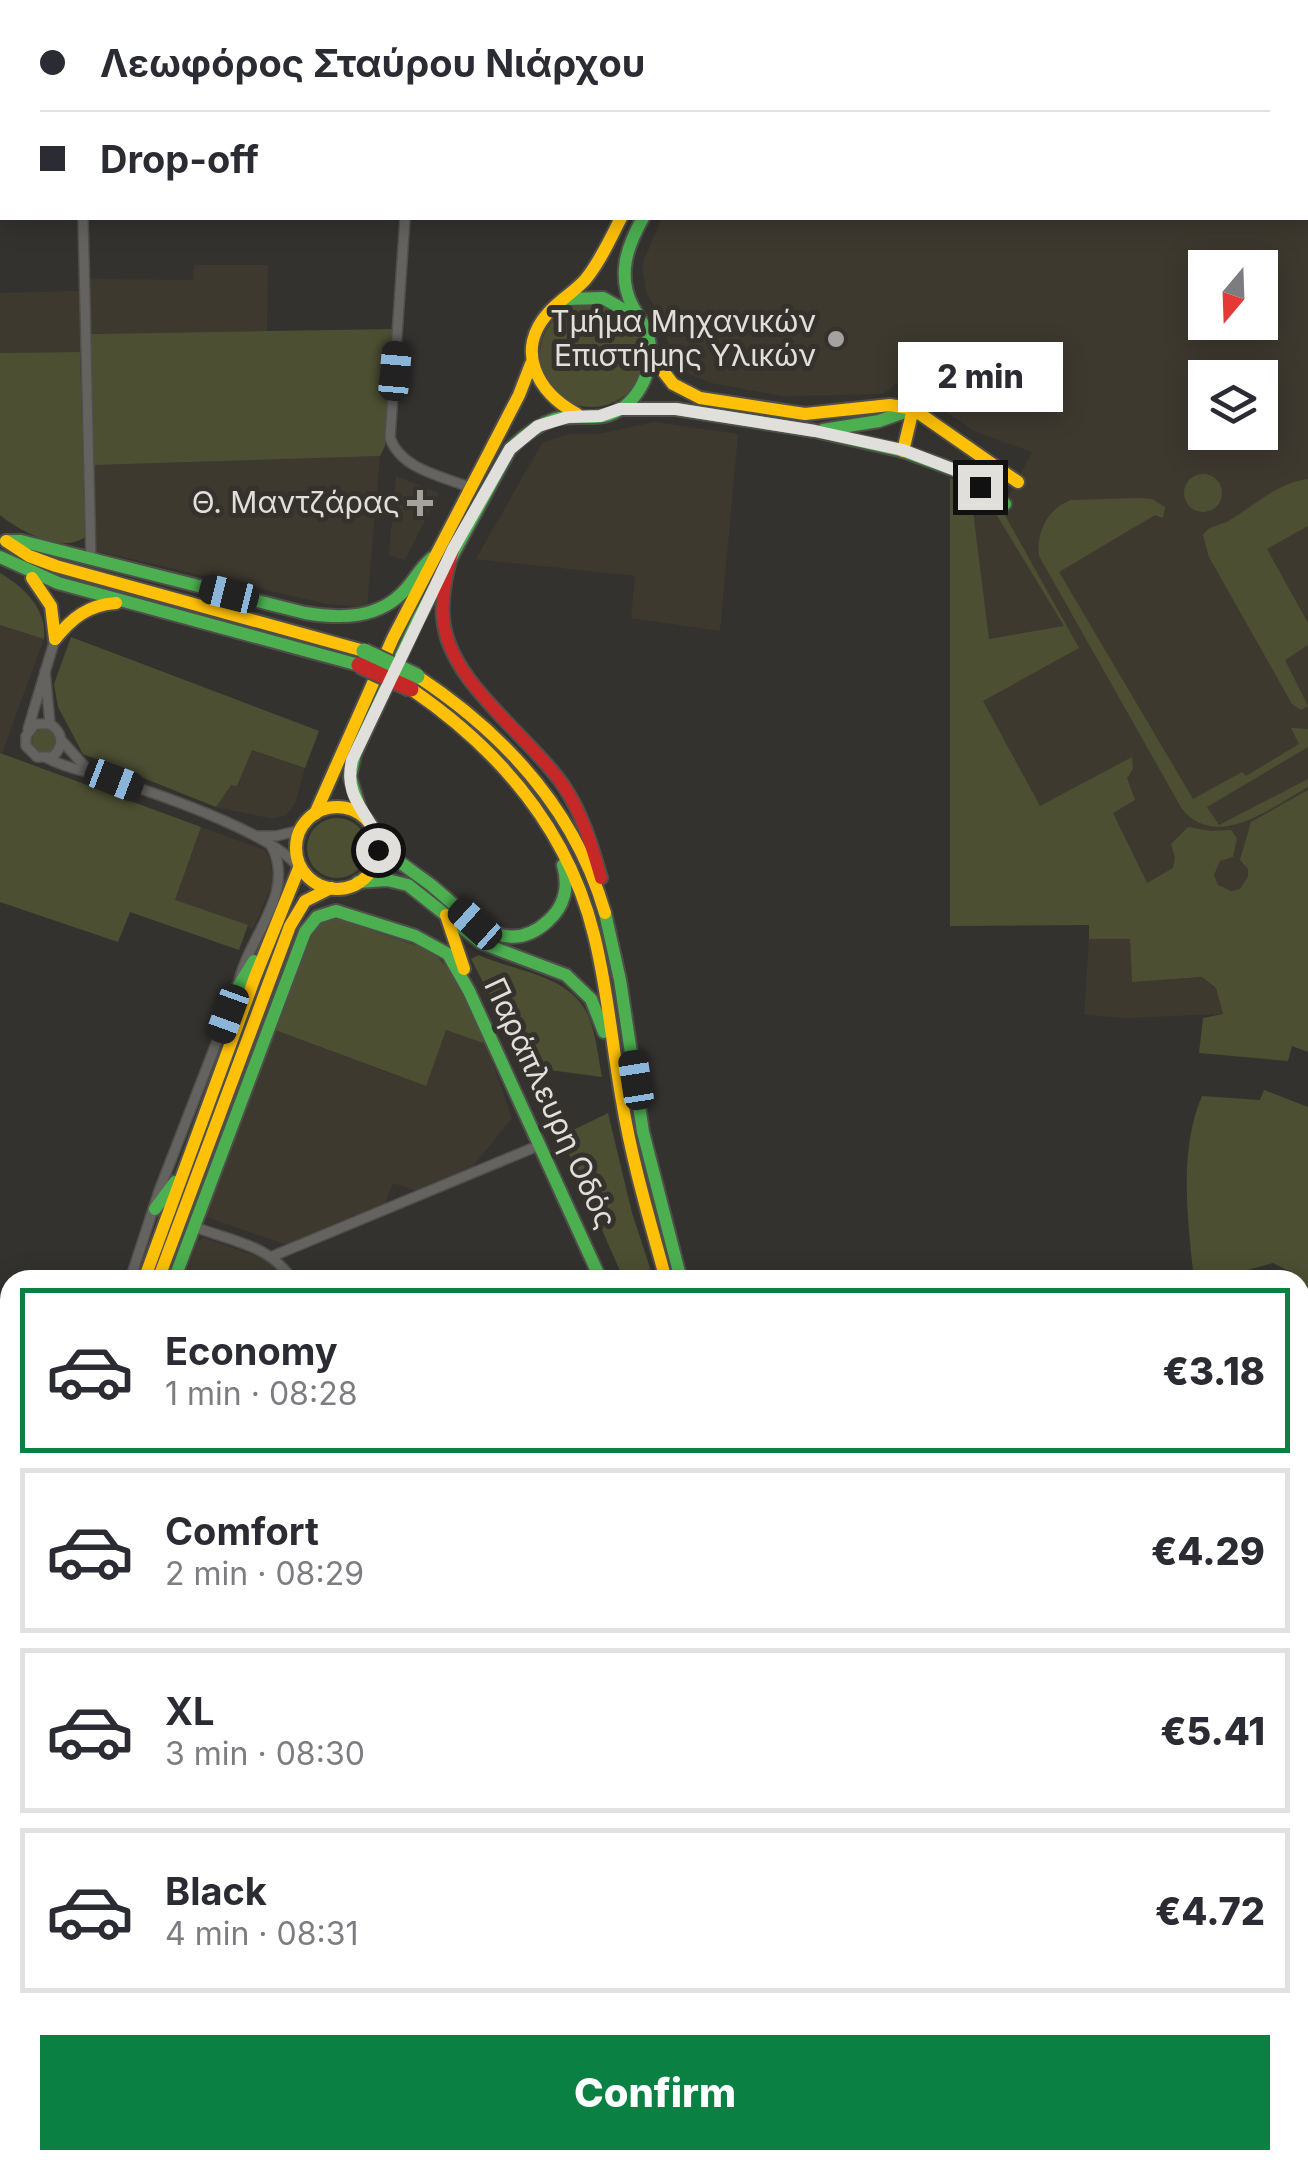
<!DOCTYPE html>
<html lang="en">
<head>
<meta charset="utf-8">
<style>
	:root { --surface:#fff; --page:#f7f7f7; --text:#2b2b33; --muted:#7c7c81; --line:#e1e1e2; --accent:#0b8043 }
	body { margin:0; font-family:Inter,sans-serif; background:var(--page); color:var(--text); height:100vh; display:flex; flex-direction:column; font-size:38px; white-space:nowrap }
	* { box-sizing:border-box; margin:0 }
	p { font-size:32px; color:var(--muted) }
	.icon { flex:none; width:55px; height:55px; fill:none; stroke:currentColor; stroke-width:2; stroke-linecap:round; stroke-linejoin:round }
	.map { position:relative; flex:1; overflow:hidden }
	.side { position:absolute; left:0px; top:1270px; width:1310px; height:900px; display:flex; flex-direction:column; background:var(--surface); border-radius:30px 30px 0 0; box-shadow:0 5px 25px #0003 }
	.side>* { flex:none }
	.hud { position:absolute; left:0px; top:0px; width:1310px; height:220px; box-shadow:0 5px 25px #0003; display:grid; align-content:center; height:220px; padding:0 40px; background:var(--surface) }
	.needle { width:65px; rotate:199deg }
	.controls { position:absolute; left:1188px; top:250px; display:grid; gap:20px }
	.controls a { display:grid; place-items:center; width:90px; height:90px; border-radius:0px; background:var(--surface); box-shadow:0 5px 25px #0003; font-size:50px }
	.end { position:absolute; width:45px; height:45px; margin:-22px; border:12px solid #e0dfdc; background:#111; box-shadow:0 0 0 5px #111 }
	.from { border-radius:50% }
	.bubble { position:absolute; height:70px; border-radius:0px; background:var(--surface); box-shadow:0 5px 25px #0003; font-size:32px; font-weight:800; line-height:70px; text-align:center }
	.car { position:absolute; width:30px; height:60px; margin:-30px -15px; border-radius:12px; box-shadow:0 0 8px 2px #0007; background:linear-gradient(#222 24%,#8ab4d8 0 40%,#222 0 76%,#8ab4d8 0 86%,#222 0) }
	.hud b { display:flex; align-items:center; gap:35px; height:95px; font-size:38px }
	.hud b+b { border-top:2px solid var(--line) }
	.hud i { width:25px; height:25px; background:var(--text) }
	ul { padding:18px 0 0; list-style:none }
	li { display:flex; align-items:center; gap:30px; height:165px; margin:0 20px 15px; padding:0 20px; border:5px solid var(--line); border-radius:0px }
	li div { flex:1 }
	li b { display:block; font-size:38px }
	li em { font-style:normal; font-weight:800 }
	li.selected { border-color:var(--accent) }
	li>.icon { width:90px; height:90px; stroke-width:1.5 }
	.cta { display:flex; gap:20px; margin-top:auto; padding:20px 40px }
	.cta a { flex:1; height:115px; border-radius:0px; background:var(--accent); color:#fff; font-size:40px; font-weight:800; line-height:115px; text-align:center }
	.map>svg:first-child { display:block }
</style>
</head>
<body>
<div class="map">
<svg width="1308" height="2170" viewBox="0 0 1308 2170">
	<rect width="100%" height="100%" fill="#34322f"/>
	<g fill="#3e392f" fill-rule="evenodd">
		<path d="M781 0H1308V923L950 926V478L1002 509 1032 452 974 431 935 404 931 387 917 378 905 377 883 394 782 396 711 383 687 373 672 357 662 320 646 292 642 265 662 218H1308V2H779ZM1205 268H1260V322H1205ZM1205 378H1260V432H1205Z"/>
		<polygon points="194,265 268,265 267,331 90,334 88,279 193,280"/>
		<polygon points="79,291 80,352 0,353 0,293"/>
		<polygon points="654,422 738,434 720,631 631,618 635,576 476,559 542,443 568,434 599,434"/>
		<polygon points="380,456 367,607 327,604 97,551 94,465"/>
		<polygon points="396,476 439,493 405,560 389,555"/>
		<polygon points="0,625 44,639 2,753 0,753"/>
		<polygon points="251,750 305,768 295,804 286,815 273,819 216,807 231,784 238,785"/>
		<polygon points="201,827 264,850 269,857 274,880 253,929 175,900"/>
		<polygon points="1089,939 1130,939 1132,982 1202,977 1216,988 1223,1014 1126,1018 1084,1015"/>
		<polygon points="275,1030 425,1086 446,1030 486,1044 512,1118 470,1170 417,1191 393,1183 385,1203 287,1245 206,1217"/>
		<polygon points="204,1238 265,1259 287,1280 184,1280 197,1242"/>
		<polygon points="0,1535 10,1539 10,1586 0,1586"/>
	</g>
	<g fill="#4d4f33">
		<circle cx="592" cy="355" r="52"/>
		<polygon points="395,329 385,446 380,456 94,465 90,334"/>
		<path d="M80 352 85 537C63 554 19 531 0 515V353Z"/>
		<circle cx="1203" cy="493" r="19"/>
		<polygon points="950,478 970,488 989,639 1064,626 987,499 1002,510 1079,648 983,701 1040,806 1132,757 1133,769 1127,778 1135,800 1113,813 1147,883 1173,868 1175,858 1171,844 1188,827 1211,831 1231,830 1237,838 1233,857 1220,861 1214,875 1218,885 1231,891 1240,889 1248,877 1248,869 1240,860 1251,822 1308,790 1308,1052 1292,1046 1288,1061 1199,1053 1203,1018 1223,1014 1216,988 1202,977 1132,982 1130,939 1089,939 1089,925 950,926"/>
		<path d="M1308 479V526L1267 549 1308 623V645L1285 660 1308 706 1301 710 1292 704 1209 557 1203 535C1210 524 1219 527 1230 520 1255 505 1277 483 1308 479Z"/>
		<path d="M1139 498 1152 499 1165 507 1163 518 1155 515 1059 572 1193 799 1242 772 1246 776 1299 744 1291 728 1308 729V747L1207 807 1219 825 1308 779V787C1273 806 1217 852 1182 809L1039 556C1036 532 1048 508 1071 500Z"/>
		<path d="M0 573C24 587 47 609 44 639L0 625Z"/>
		<polygon points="71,637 319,731 305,768 252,750 237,786 231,785 216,807 83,754 58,707 54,684"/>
		<circle cx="44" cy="741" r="12"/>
		<polygon points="0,753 201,827 175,900 248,925 239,950 130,912 118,942 0,902"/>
		<circle cx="337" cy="848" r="30"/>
		<polygon points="335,918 432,951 457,978 486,1044 446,1030 426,1086 275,1030 314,930 321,922"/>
		<path d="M479 955C515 972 569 974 588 1015 596 1033 598 1057 602 1077L527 1067 471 959Z"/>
		<path d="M1264 1090 1308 1107V1292L1300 1288V1280H1289L1291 1272 1273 1263 1248 1270 1235 1280H1194C1188 1221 1178 1152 1202 1096L1260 1100Z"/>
		<polygon points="608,1113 632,1213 654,1280 624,1280 561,1136"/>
		<polygon points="0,2137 10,2146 10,2160 26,2160 37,2170 0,2170"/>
	</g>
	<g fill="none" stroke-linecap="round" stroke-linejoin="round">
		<g stroke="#4f4e4b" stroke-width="12">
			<g id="street">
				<polyline points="75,0 75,2"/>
				<polyline points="408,2 408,0"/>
				<polyline points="83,218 91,560"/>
				<path d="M405 218 390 438C401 469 441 476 469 487"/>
				<path d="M45 671 50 724C64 733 64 747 52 757H37L26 746V736L35 724H50"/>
				<polyline points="28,729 55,639"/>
				<polyline points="62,741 88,770"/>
				<path d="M47 758C65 768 85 771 105 777 152 792 272 832 299 868"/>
				<polyline points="258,836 276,836 301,830"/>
				<path d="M195 1227C231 1241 271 1245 292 1280"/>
				<polyline points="273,1256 540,1145"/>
				<path d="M130 1280 159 1191 238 987C245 939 298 894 271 845"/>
				<polyline points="1300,1376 1308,1379"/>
				<polyline points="1300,1530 1308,1531"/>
				<polyline points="0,1594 10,1595"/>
				<polyline points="0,1636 10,1610"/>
				<polyline points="1300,1743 1308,1744"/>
				<polyline points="1300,1836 1308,1832"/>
				<polyline points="1068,2160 1072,2170"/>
			</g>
		</g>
		<g stroke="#4f4e4b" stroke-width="16">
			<g id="fast">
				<polyline points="764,2 765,0"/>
				<polyline points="566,299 603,298 635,316"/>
				<polyline points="620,409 676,409 815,431 903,451 955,470 1005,504"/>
				<polyline points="823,430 879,421 910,410"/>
				<path d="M6 541H21L305 613C341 619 379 619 405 590 415 579 421 567 432 558"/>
				<polyline points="0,557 58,583 359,665"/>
				<path d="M361 812 350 777 355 754 418 619 510 449C523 436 537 425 555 419 573 414 591 420 608 415 640 405 658 363 647 333 644 323 637 315 632 305 617 275 627 246 643 218"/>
				<path d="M378 841C393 860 413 871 431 885 466 913 504 962 548 921 565 906 569 886 563 865"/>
				<polyline points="358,882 387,880 408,885 481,943 566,975 591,999 604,1032"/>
				<polyline points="605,913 620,980 643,1132 681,1280"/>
				<polyline points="238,987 254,961"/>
				<polyline points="155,1209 175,1182"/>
				<polyline points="174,1280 305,932 317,917 336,911 415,936 448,954 469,991 601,1280"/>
				<polyline points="0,1714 10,1686"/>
				<polyline points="0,1763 10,1735"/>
				<polyline points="1300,2077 1308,2038"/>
				<polyline points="0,2128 10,2137"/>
				<polyline points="992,2160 996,2170"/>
				<polyline points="1016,2160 1020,2170"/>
				<polyline points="1283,2170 1284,2160"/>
			</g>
		</g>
		<g stroke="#4f4e4b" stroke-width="16">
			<g id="slow">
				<polyline points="729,2 731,0"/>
				<polyline points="746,2 747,0"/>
				<polyline points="650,354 673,384 700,398 805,414 890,405 913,409 1018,482"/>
				<path d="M577 414C537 392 514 350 549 312 560 300 574 292 585 280 600 262 610 239 621 218"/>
				<polyline points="903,451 913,409"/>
				<polyline points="6,541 29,556 56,566 364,651"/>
				<polyline points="32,578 51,606 55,639"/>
				<path d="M55 639C72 618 88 605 116 603"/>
				<path d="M417 676C505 734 575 810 605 913"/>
				<path d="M411 689C500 750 568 829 594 935 608 990 612 1046 622 1101 632 1162 650 1221 666 1280"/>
				<circle cx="337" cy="848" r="41"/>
				<polyline points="315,814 393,638 519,395 531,364"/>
				<polyline points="446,915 464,969"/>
				<polyline points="144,1280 255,977 299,868"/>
				<polyline points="158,1280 290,926 305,901 331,888"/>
				<polyline points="0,1675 10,1647"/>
				<polyline points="36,2160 47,2170"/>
			</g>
		</g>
		<g stroke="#4f4e4b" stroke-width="16">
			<path id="jam" d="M453 549C447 571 441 594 443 618 448 682 528 734 563 785 582 813 592 846 601 878"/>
		</g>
		<use href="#street" stroke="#646360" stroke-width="9"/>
		<use href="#fast" stroke="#4caf50" stroke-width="12"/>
		<use href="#slow" stroke="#ffc107" stroke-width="12"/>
		<use href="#jam" stroke="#c62828" stroke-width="12"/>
		<g stroke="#4f4e4b" stroke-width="19" stroke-linecap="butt">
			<polyline id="fast-bridge" points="364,651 417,676"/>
		</g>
		<g stroke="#4f4e4b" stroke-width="19" stroke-linecap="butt">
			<polyline id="jam-bridge" points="359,665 411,689"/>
		</g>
		<use href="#fast-bridge" stroke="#4caf50" stroke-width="15"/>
		<use href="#jam-bridge" stroke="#c62828" stroke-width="15"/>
	</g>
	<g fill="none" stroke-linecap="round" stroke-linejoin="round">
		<path stroke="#e0dfdc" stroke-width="12" d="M378 850C376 813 342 805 352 760L453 549 510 449 538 426 568 417 600 416 620 409H676L815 431 903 450 955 470 980 487"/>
	</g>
	<g fill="#a4a29f" stroke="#35322e" stroke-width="4">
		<circle cx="836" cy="339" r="10"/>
		<path d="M415 488h10v10h10v10h-10v10h-10v-10h-10v-10h10z"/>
	</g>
	<g text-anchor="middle" stroke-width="10" stroke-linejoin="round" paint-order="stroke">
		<g font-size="30" fill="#e0dfdc" stroke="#35322e" text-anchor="end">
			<text x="816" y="332">Τμήμα Μηχανικών<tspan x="816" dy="34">Επιστήμης Υλικών</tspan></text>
			<text x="400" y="513">Θ. Μαντζάρας</text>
		</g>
		<g font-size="30" fill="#e0dfdc" stroke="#35322e">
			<text transform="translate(550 1103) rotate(65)" y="10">Παράπλευρη Οδός</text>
		</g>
	</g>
</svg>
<div class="controls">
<a><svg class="needle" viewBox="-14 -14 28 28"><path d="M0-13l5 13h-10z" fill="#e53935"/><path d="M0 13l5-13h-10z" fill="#7c7c81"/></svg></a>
<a><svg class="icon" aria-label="layers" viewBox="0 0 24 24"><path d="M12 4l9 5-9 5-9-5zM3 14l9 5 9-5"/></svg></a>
</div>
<i class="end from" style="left:378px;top:850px"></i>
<i class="end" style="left:980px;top:487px"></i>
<div class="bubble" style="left:898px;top:342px;width:165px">2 min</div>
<i class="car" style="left:395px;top:371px;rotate:5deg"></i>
<i class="car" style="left:229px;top:594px;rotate:284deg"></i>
<i class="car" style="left:114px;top:780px;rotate:111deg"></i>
<i class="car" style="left:475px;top:924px;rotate:312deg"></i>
<i class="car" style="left:228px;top:1014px;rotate:200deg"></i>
<i class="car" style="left:636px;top:1080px;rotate:351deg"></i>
<div class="hud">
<b><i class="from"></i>Λεωφόρος Σταύρου Νιάρχου</b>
<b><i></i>Drop-off</b>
</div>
<section class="side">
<ul>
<li class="selected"><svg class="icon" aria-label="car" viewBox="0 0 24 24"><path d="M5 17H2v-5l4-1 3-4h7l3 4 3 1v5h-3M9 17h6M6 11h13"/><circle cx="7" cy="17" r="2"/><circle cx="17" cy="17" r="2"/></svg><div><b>Economy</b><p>1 min · 08:28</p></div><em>€3.18</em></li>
<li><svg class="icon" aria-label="car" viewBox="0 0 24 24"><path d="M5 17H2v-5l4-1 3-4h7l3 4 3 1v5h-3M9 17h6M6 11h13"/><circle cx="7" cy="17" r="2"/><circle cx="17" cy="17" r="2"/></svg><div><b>Comfort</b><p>2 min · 08:29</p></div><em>€4.29</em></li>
<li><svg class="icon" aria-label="car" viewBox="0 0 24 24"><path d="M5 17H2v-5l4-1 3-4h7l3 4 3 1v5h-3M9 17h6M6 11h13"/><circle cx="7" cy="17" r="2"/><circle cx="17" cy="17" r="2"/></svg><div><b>XL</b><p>3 min · 08:30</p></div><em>€5.41</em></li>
<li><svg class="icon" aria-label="car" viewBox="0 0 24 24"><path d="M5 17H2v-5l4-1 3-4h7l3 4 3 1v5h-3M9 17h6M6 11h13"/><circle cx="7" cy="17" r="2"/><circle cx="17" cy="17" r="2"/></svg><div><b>Black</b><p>4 min · 08:31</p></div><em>€4.72</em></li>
</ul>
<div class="cta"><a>Confirm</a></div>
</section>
</div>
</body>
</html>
